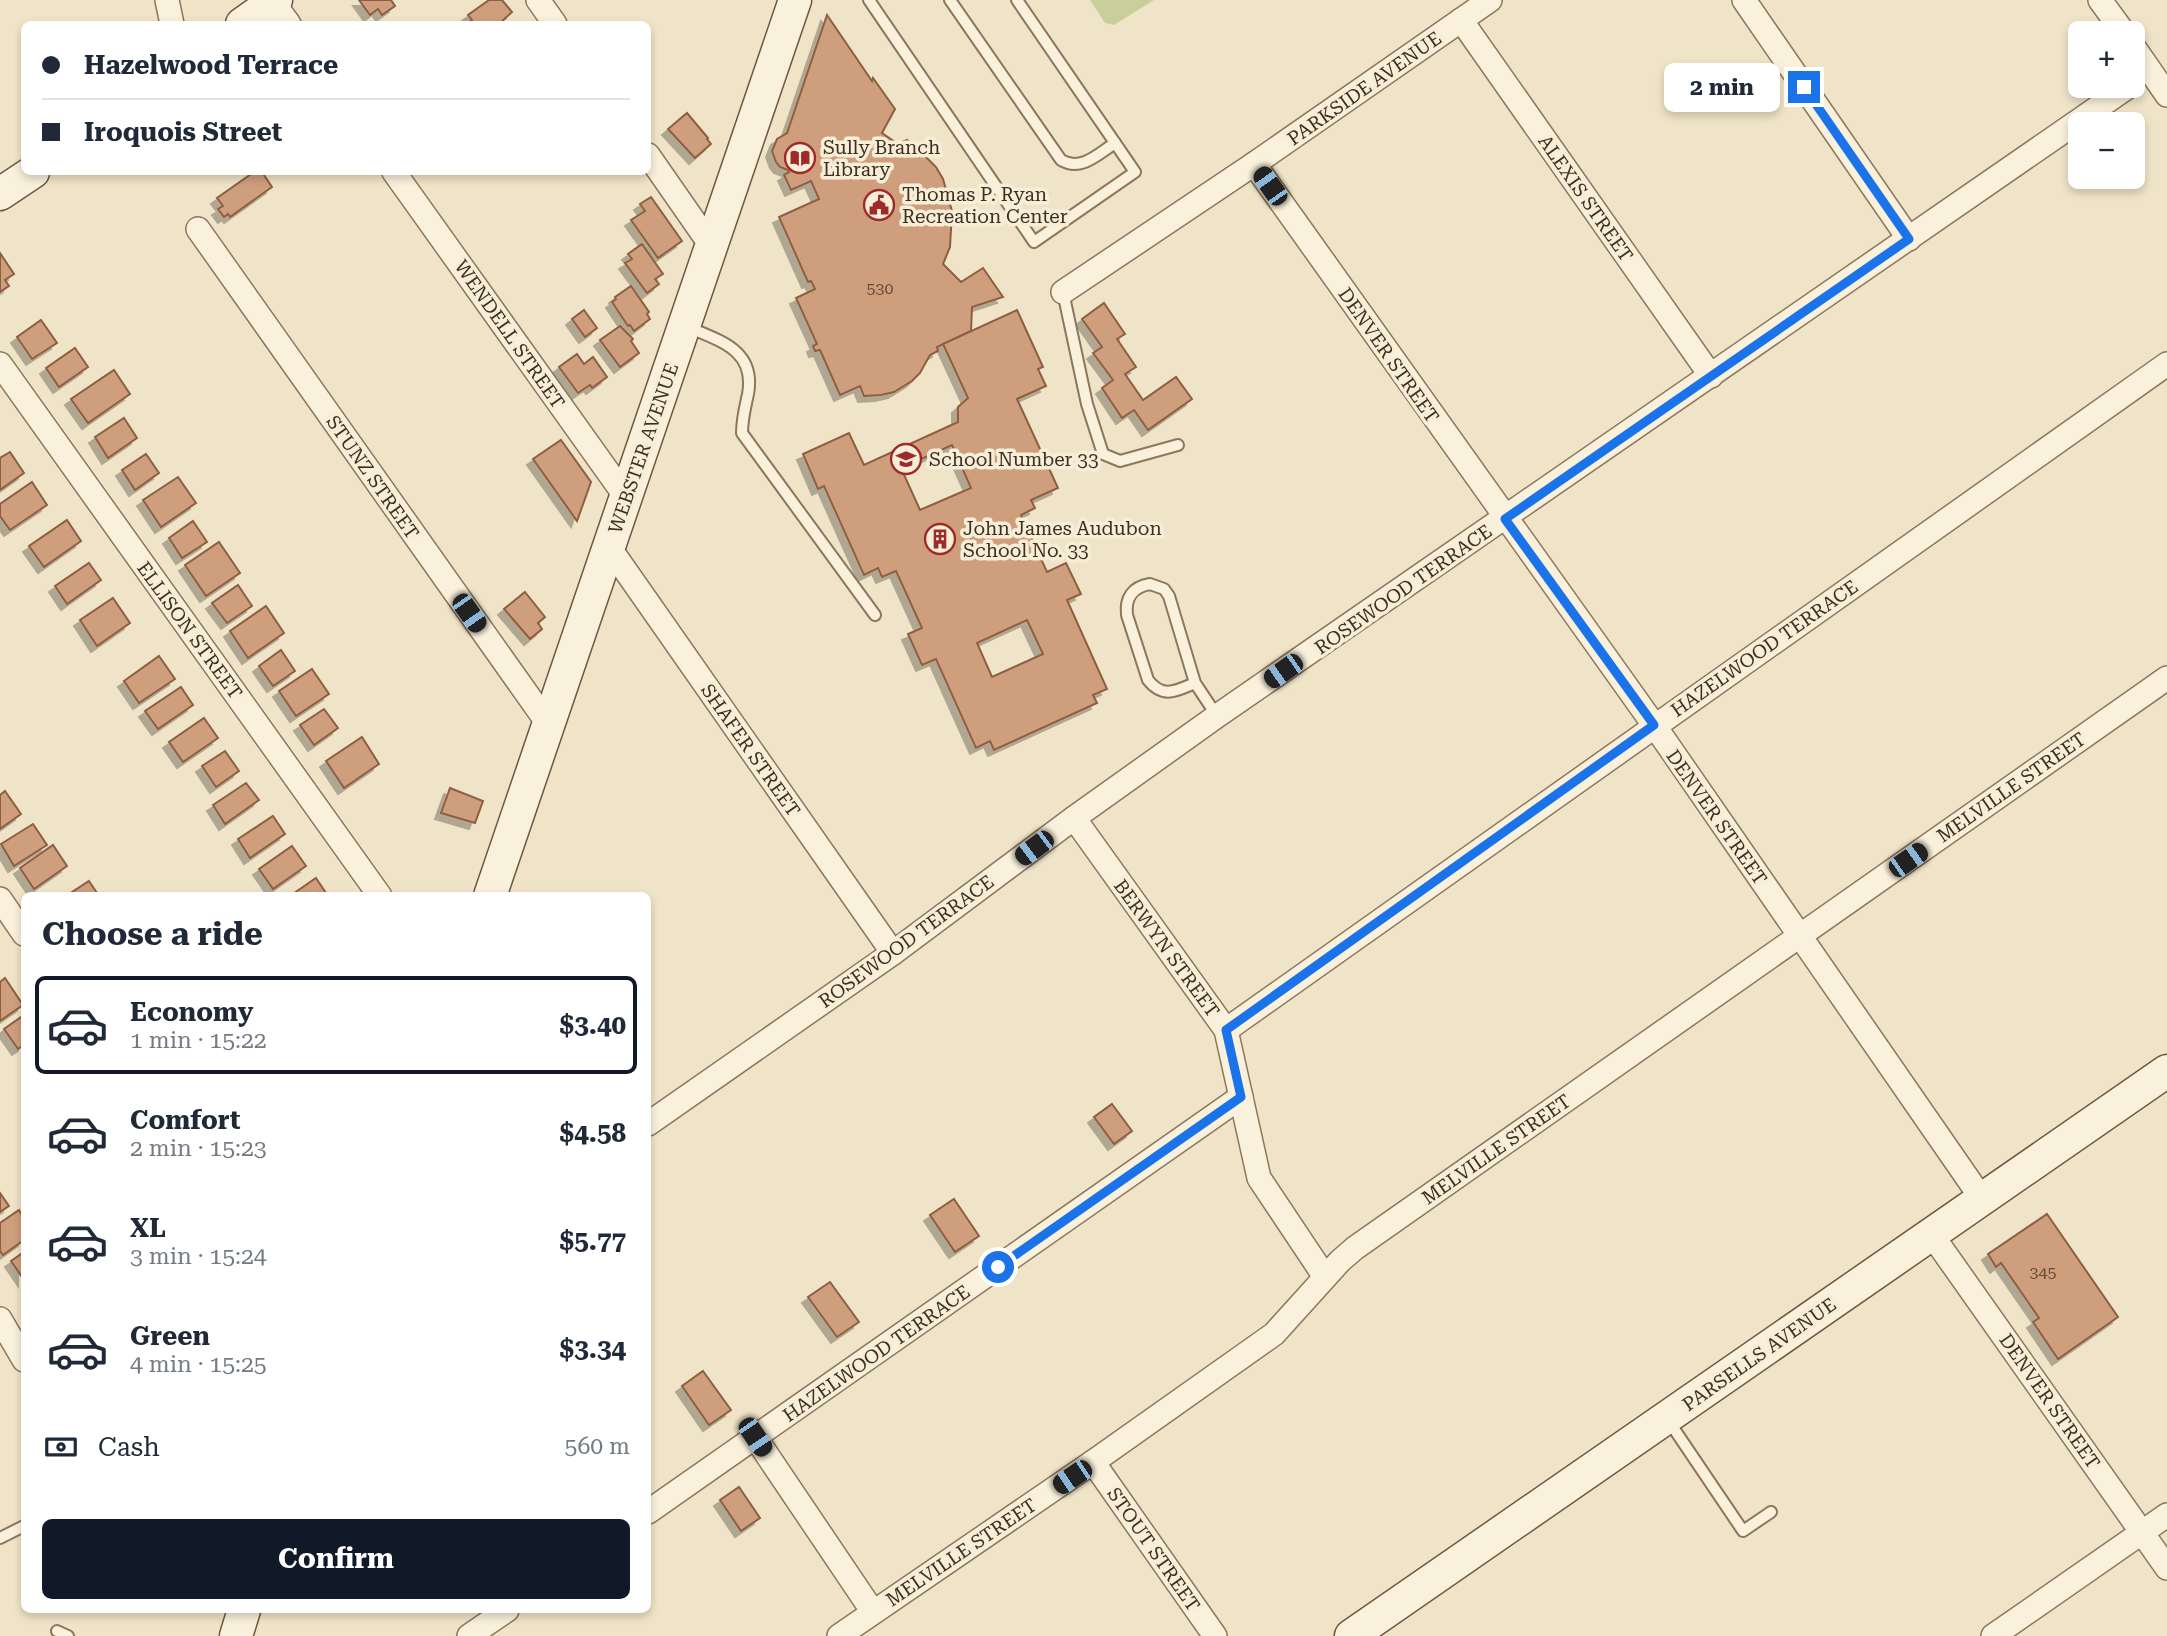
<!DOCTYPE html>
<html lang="en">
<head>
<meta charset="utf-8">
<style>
	:root { --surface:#fff; --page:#f6f6f7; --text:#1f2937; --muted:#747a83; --line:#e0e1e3; --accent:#111827 }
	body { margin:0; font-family:"Roboto Serif",serif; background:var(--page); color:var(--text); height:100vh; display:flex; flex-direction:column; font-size:26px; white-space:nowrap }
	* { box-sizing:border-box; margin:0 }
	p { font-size:23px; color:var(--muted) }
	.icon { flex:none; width:38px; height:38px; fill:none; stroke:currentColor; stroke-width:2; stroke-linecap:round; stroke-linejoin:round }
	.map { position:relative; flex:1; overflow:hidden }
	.drawer { position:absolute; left:21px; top:892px; width:630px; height:721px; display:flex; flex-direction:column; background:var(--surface); border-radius:10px; box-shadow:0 4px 10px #0003 }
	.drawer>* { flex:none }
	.banner { position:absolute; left:21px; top:21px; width:630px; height:154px; border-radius:10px; box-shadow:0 4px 10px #0003; display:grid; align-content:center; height:154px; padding:0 21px; background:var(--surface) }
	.controls { position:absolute; left:2068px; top:21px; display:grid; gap:14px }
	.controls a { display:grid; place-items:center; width:77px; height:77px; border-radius:10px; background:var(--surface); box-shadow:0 4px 10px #0003; font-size:35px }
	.end { position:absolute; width:32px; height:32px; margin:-16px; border:9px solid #1a73e8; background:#fff; box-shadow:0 0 0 4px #fff }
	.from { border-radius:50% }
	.bubble { position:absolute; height:49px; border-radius:10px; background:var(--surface); box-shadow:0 4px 10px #0003; font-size:23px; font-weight:700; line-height:49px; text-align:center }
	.car { position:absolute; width:21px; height:42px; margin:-21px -10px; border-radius:9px; box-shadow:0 0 5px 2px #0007; background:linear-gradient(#222 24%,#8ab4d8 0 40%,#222 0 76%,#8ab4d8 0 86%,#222 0) }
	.banner b { display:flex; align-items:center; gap:24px; height:66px; font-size:26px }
	.banner b+b { border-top:2px solid var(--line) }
	.banner i { width:18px; height:18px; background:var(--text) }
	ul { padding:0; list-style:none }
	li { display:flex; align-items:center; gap:21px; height:98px; margin:0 14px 10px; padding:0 7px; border:4px solid transparent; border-radius:10px }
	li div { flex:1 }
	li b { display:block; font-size:26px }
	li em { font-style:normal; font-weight:700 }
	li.active { border-color:var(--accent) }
	li>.icon { width:63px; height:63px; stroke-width:1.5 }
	h2 { padding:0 21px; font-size:32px; line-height:84px }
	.pay { display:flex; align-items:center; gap:18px; height:77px; padding:0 21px; font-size:26px }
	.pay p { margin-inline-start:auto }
	.button { display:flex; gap:14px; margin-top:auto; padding:14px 21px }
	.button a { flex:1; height:80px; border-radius:10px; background:var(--accent); color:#fff; font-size:28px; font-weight:700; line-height:80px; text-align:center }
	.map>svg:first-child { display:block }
</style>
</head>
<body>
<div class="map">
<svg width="2167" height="1636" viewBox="0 0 2167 1636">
	<defs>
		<filter id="shadow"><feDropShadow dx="-6" dy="6" stdDeviation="0" flood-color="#0004"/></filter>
	</defs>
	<rect width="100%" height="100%" fill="#f0e4c8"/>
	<polygon fill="#c9cf9b" points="1090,0 1154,0 1114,25 1105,23"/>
	<g fill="#cf9f7d" stroke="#8d5f41" stroke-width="2" fill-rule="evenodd" filter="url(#shadow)">
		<polygon points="359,0 391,0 395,6 382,15 378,9 370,15"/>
		<polygon points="489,0 502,0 512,12 499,24 469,24 467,23 472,20 468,15"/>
		<polygon points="827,15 872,81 873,78 895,109 882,133 898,144 907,140 915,146 936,167 943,179 952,211 950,247 943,264 961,282 983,268 1003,297 972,307 971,331 937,347 938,351 930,355 920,373 912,381 894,392 881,395 864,396 860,386 840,395 820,350 815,351 813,346 817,344 796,298 815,289 811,281 808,282 779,217 819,199 811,181 791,190 784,175 789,172 788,170 780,167 776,162 772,151 777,139 787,133"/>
		<polygon points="687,113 708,138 707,139 711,144 695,158 668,129"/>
		<polygon points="254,172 262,172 272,187 230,217 228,214 224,217 218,209 223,206 217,198"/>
		<polygon points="651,197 682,241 658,258 631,220 645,211 640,204"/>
		<polygon points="642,244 663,274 655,279 659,284 647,293 625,263 632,259 628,254"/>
		<polygon points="0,253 14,274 5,280 9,286 0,292"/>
		<polygon points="631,286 649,312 647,314 650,319 634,331 630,325 628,326 612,302 616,299 615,297"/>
		<polygon points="1104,303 1125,334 1117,339 1136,367 1125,374 1143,400 1176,377 1192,399 1148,430 1134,410 1122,418 1102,388 1113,380 1093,353 1102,347 1082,319"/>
		<polygon points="584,310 597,328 585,337 572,319"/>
		<path d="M1017 310 1043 367 1038 369 1046 386 1017 399 1058 488 1031 500 1035 508 1021 515 1047 572 1066 563 1081 594 1067 600 1107 689 1093 695 1097 703 994 750 990 741 976 748 936 659 922 665 908 634 922 628 896 571 882 577 878 568 864 575 824 486 818 489 803 454 849 433 864 465 958 422V407L968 398 943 344ZM952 445 971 488 920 510 901 468ZM1027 620 1043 654 992 677 977 643Z"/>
		<polygon points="41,320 57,343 32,359 17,337"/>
		<polygon points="620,326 633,339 631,341 639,353 620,367 600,340"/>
		<polygon points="75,348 88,367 59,387 46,368"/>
		<polygon points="577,354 584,364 593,357 607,377 592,388 590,385 578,393 559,367"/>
		<polygon points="114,370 130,394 88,423 71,399"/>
		<polygon points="124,418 137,438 108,458 95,437"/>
		<polygon points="561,440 591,482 577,521 533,459"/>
		<polygon points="10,452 24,473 0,490 0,458"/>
		<polygon points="146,454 159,473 135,490 122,470"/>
		<polygon points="178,477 196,503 161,527 143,500"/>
		<polygon points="32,482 47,505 10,530 0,516 0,504"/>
		<polygon points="67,520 81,541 44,567 29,546"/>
		<polygon points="193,521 207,542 182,558 169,538"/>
		<polygon points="219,542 240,573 206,596 185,565"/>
		<polygon points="89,563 101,580 67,604 55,586"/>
		<polygon points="238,585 252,606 227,623 212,603"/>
		<polygon points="525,592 545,617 538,623 542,629 530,639 504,609"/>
		<polygon points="113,598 130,623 97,646 80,620"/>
		<polygon points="266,606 284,633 248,658 230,631"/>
		<polygon points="281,650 295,671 273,686 259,666"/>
		<polygon points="159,656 175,679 139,703 124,681"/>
		<polygon points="312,669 329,694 296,716 279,691"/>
		<polygon points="181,687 193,705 158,729 145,711"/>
		<polygon points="324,709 338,728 314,745 300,725"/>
		<polygon points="204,718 218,738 183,762 169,742"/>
		<polygon points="362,737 379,764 344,788 326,761"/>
		<polygon points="225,751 239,771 216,787 202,766"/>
		<polygon points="246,783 259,800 225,824 213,805"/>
		<polygon points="450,788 483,801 475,823 441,813"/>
		<polygon points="5,791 21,814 0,829 0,795"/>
		<polygon points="273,816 285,834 250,858 238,839"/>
		<polygon points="33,824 47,845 14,866 1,844"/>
		<polygon points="53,845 67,866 34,889 20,868"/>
		<polygon points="292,846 306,866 273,889 259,869"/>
		<polygon points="316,878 328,896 290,896"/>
		<polygon points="89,881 99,896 66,896"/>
		<polygon points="5,978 23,1005 0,1021 0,982"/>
		<polygon points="24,1015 24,1045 18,1049 4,1029"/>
		<polygon points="1112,1104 1132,1131 1114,1144 1094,1117"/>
		<polygon points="0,1193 9,1206 0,1212"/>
		<polygon points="954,1199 979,1236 955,1252 930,1215"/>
		<polygon points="19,1210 24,1218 24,1240 3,1255 0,1251 0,1223"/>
		<polygon points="2047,1214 2118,1317 2058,1359 2033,1322 2039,1318 2001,1263 1996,1267 1988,1254"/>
		<polygon points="24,1252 24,1280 11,1261"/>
		<polygon points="830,1282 859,1322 837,1337 808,1297"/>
		<polygon points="703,1371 731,1410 709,1425 682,1386"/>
		<polygon points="739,1487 760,1518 741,1531 720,1500"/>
	</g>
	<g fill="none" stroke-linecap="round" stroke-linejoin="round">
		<g stroke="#8d765c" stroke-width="14">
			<g id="lane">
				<polyline points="869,0 1034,242 1135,172 1017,0"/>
				<path d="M950 0 1061 160C1081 172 1098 154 1115 143"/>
				<polyline points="1063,292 1087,404 1103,454 1120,461 1178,445"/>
				<path d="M688 327C720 341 756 350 748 394 745 408 742 419 742 433L875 615"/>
				<path d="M1195 683C1176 691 1163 699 1148 680L1127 615C1125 598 1132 587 1150 584L1164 589 1169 596 1195 683 1217 716"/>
				<polyline points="1668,1420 1743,1531 1771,1512"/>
				<polyline points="0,1538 24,1526"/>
				<polyline points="57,1631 68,1636"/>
			</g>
		</g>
		<g stroke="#8d765c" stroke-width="26">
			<g id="street">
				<polyline points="167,0 172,24"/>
				<polyline points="538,0 555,24"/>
				<polyline points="1744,0 1909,239"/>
				<polyline points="2100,0 2124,33"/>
				<polyline points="273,2 289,24"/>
				<polyline points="1461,20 1711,376"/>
				<polyline points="2133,46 2167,95"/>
				<polyline points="648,155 712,247"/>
				<polyline points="1254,164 1654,725 1982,1199"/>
				<polyline points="394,172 626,497"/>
				<polyline points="198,229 549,725"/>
				<polyline points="1063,292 1254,164 1490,0"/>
				<polyline points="0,364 380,896"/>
				<polyline points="609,547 893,953"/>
				<polyline points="1074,818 1226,1030 1259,1178 1325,1277"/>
				<polyline points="0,899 24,934"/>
				<polyline points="1226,1030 2167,364"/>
				<polyline points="648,1124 893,953 1074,818 1217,716 2129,86"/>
				<polyline points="1932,1235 2167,1568"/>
				<polyline points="0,1319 24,1360"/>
				<polyline points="755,1437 873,1612"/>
				<polyline points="1093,1462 1215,1636"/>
				<polyline points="648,1512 1241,1097"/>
				<polyline points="469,1636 507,1610"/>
				<polyline points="839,1636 1093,1462 1274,1334 1340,1261 1355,1248 2167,678"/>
				<polyline points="1993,1636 2167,1515"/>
			</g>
		</g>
		<g stroke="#6f573f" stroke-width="35">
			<g id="secondary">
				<polyline points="242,24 276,0"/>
				<polyline points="0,194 33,172"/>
				<polyline points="490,896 795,0"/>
				<polyline points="236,1636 244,1610"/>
				<polyline points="1351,1636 2167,1071"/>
			</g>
		</g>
		<use href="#lane" stroke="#faf1dc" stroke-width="10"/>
		<use href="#street" stroke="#faf1dc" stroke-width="23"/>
		<use href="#secondary" stroke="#faf1dc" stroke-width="32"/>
	</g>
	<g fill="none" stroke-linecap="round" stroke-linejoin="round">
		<polyline stroke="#1a73e8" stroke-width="9" points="998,1267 1241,1097 1226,1030 1654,725 1505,519 1909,239 1804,87"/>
	</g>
	<defs>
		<g id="library-ring" transform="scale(1.575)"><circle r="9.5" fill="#f7eed8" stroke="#9e2a2b" stroke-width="1.5"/><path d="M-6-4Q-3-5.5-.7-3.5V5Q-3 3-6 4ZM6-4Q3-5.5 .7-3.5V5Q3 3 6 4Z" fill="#9e2a2b"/></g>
		<g id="civic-ring" transform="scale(1.575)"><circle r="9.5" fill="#f7eed8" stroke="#9e2a2b" stroke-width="1.5"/><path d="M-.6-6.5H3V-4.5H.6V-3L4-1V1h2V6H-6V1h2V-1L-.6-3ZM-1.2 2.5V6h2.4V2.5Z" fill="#9e2a2b"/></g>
		<g id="school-ring" transform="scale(1.575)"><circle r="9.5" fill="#f7eed8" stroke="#9e2a2b" stroke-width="1.5"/><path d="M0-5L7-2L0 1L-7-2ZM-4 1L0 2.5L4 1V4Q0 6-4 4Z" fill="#9e2a2b"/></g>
		<g id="building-ring" transform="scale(1.575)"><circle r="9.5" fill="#f7eed8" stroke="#9e2a2b" stroke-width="1.5"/><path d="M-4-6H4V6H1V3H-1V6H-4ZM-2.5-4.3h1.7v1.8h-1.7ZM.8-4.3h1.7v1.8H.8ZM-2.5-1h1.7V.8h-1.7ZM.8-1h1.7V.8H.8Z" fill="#9e2a2b"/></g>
	</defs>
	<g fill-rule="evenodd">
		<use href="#library-ring" x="800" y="158"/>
		<use href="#civic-ring" x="879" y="205"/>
		<use href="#school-ring" x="906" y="459"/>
		<use href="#building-ring" x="940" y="539"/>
	</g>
	<g text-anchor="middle" stroke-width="7" stroke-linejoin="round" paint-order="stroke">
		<g font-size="16" fill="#624a37">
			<text x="880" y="294">530</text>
			<text x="2043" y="1278">345</text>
		</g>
		<g font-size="19" fill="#3d2e20" stroke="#f7eed8">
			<text transform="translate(1364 88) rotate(-35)" y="7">PARKSIDE AVENUE</text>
			<text transform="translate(1586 198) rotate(55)" y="7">ALEXIS STREET</text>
			<text transform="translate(510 334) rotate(55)" y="7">WENDELL STREET</text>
			<text transform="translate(1389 355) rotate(55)" y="7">DENVER STREET</text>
			<text transform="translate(643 448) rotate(-71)" y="7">WEBSTER AVENUE</text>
			<text transform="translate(373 477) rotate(55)" y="7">STUNZ STREET</text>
			<text transform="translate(1403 589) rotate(-35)" y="7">ROSEWOOD TERRACE</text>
			<text transform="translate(190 630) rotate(54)" y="7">ELLISON STREET</text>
			<text transform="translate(1764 648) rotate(-35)" y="7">HAZELWOOD TERRACE</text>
			<text transform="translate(751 750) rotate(55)" y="7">SHAFER STREET</text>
			<text transform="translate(2011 787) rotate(-35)" y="7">MELVILLE STREET</text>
			<text transform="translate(1717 817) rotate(55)" y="7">DENVER STREET</text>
			<text transform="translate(906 941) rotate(-36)" y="7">ROSEWOOD TERRACE</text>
			<text transform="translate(1167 948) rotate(54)" y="7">BERWYN STREET</text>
			<text transform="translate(1496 1149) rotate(-35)" y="7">MELVILLE STREET</text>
			<text transform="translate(876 1353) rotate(-35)" y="7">HAZELWOOD TERRACE</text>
			<text transform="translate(1759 1354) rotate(-35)" y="7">PARSELLS AVENUE</text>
			<text transform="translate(2050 1401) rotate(55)" y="7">DENVER STREET</text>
			<text transform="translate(1154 1549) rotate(55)" y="7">STOUT STREET</text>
			<text transform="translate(961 1552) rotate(-34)" y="7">MELVILLE STREET</text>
		</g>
		<g font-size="19" fill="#3d2e20" stroke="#f7eed8" text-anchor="start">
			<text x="823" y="154">Sully Branch<tspan x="823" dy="22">Library</tspan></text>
			<text x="902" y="201">Thomas P. Ryan<tspan x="902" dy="22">Recreation Center</tspan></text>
			<text x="929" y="466">School Number 33</text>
			<text x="963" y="535">John James Audubon<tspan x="963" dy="22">School No. 33</tspan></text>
		</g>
	</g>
</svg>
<div class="controls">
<a>+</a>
<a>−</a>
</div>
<i class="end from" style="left:998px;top:1267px"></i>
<i class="end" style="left:1804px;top:87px"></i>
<div class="bubble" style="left:1664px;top:63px;width:116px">2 min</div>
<i class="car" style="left:1270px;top:186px;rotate:325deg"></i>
<i class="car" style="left:469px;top:613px;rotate:145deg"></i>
<i class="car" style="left:1283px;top:671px;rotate:235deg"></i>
<i class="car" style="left:1034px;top:848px;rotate:233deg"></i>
<i class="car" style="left:1908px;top:860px;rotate:55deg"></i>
<i class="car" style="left:755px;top:1437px;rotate:146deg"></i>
<i class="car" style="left:1072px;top:1477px;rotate:236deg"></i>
<div class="banner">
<b><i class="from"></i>Hazelwood Terrace</b>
<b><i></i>Iroquois Street</b>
</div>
<section class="drawer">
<h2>Choose a ride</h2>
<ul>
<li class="active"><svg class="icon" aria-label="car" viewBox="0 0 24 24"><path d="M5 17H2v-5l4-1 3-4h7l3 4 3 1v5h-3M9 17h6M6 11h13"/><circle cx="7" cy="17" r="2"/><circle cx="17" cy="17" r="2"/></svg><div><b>Economy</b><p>1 min · 15:22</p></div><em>$3.40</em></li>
<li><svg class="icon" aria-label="car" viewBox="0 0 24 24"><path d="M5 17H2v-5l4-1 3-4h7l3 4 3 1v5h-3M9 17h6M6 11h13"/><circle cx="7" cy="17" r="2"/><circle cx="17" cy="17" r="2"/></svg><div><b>Comfort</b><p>2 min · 15:23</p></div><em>$4.58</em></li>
<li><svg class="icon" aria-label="car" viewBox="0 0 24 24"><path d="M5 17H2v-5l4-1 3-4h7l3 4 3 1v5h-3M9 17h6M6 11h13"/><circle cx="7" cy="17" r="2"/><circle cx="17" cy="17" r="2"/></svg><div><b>XL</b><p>3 min · 15:24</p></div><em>$5.77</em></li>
<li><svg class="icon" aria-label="car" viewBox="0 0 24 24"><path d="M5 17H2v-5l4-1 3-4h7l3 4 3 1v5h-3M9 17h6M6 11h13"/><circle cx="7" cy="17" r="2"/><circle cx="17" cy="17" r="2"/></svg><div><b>Green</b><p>4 min · 15:25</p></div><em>$3.34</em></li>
</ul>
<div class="pay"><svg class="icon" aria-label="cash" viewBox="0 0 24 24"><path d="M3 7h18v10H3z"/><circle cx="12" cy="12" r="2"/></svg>Cash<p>560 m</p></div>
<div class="button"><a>Confirm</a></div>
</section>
</div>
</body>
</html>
